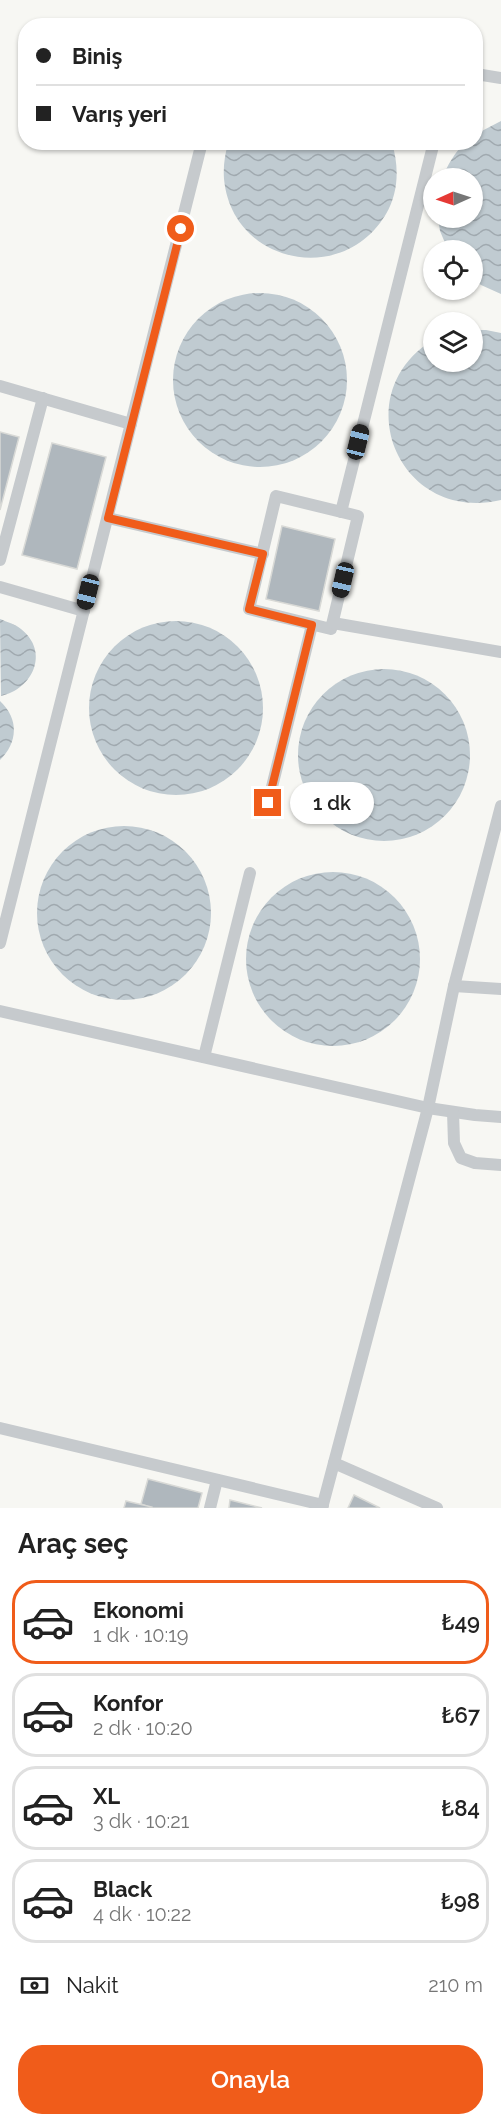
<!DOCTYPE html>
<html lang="tr">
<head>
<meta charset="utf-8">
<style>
	:root { --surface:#fff; --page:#f6f6f6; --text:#222; --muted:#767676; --line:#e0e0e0; --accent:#f05c1a }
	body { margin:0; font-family:Raleway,sans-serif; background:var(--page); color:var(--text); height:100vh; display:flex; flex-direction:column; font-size:22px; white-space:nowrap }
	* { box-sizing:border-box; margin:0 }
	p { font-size:20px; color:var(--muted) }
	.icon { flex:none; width:33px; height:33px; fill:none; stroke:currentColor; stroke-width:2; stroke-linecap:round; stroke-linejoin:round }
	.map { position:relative; height:1508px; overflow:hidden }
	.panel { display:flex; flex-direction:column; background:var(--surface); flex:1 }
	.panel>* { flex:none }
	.banner { position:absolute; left:18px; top:18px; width:465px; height:132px; border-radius:24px; box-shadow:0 2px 4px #0004; display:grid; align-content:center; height:132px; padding:0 18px; background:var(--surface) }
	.needle { width:39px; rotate:267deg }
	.controls { position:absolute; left:423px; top:168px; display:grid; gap:12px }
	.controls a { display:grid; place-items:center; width:60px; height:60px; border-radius:50%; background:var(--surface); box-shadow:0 2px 4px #0004; font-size:30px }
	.end { position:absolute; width:27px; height:27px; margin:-14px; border:8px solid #f05c1a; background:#fff; box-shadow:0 0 0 3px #fff }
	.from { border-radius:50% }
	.bubble { position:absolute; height:42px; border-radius:21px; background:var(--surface); box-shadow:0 2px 4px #0004; font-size:20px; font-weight:600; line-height:42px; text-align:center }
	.car { position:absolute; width:18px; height:36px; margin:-18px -9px; border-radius:8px; box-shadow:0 0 4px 2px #0007; background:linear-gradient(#222 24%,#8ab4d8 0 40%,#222 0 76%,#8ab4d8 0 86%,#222 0) }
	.banner b { display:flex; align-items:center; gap:21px; height:57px; font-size:22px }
	.banner b+b { border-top:2px solid var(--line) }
	.banner i { width:15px; height:15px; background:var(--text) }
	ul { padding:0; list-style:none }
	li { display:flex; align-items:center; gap:18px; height:84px; margin:0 12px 9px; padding:0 6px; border:3px solid var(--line); border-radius:24px }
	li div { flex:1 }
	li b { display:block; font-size:22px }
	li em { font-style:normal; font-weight:600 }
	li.active { border-color:var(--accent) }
	li>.icon { width:54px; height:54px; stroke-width:1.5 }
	h2 { padding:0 18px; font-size:27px; line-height:72px }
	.pay { display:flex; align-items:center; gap:15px; height:66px; padding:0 18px; font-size:22px }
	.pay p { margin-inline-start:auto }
	.cta { display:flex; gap:12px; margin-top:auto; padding:12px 18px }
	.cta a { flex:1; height:69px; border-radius:24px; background:var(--accent); color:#fff; font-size:24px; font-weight:600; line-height:69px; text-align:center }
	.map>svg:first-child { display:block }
</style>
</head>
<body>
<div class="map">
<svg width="501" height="1508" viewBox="0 0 501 1508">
	<defs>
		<pattern id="water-waves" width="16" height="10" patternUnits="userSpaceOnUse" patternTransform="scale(1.5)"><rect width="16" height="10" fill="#c0cbd1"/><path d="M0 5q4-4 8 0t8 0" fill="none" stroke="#a0a9af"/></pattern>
	</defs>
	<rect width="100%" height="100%" fill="#f7f7f3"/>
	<g fill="url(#water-waves)">
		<path d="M501 121V294L481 285 473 279 472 250H448L440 231 438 218H472V178H442C448 165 454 153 465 143L476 142V134Z"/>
		<path d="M228 143H392C399 166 399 192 386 214 343 287 232 264 224 179 223 166 225 155 228 143Z"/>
		<circle cx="260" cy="380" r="87"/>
		<path d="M473 330H486L501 333V500C398 524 345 394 433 340L434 362H472Z"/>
		<path d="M0 619C7 622 15 624 21 629 50 652 33 689 1 696Z"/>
		<circle cx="176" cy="708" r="87"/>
		<circle cx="384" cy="755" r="86"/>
		<path d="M0 701C19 719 18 742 0 760Z"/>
		<circle cx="124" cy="913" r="87"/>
		<circle cx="333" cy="959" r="87"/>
	</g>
	<g fill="#afb7bd" stroke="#d8d9d6" stroke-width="1.5">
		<polygon points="0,432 19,437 0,510"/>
		<polygon points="52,443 106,457 77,569 22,555"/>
		<polygon points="282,526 335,539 319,611 266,599"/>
		<polygon points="148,1479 202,1493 198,1508 152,1508 141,1504"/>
		<polygon points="354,1495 380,1508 348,1508"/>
		<polygon points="230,1500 262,1508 229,1508"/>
		<polygon points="126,1501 152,1507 152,1508 124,1508"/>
	</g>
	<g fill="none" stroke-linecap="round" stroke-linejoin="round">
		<g stroke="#c6cacd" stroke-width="12">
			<polyline points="476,74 501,78"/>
			<polyline points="0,386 131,424"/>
			<polygon points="276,496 358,516 331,629 249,609"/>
			<polyline points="341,512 434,142"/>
			<polyline points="108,518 263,554"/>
			<polyline points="0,560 43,398"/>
			<polyline points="0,587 84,611"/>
			<polyline points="333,623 501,652"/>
			<polyline points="268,803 312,625"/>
			<polyline points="0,943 202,142"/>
			<polyline points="454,986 501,989"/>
			<polyline points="0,1011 428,1108 475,1115 501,1117"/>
			<polyline points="204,1057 250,873"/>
			<polyline points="453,1112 454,1143 461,1158 475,1163 501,1165"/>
			<polyline points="0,1428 323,1505"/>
			<polyline points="334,1463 437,1508"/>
			<polyline points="210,1508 217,1480"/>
			<polyline points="322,1508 428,1108 454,986 501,806"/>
		</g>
	</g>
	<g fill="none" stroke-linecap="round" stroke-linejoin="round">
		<polyline stroke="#f05c1a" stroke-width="8" points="181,229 108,518 263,554 249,609 312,625 268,803"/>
	</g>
</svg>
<div class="controls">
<a><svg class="needle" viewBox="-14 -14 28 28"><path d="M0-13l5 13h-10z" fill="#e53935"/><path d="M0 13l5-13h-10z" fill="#767676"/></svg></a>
<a><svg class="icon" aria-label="locate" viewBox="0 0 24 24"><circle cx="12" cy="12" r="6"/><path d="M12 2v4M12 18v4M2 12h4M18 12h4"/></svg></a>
<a><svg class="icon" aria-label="layers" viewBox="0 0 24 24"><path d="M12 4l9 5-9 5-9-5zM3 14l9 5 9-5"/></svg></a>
</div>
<i class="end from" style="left:181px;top:229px"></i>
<i class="end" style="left:268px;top:803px"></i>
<div class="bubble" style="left:290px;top:782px;width:84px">1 dk</div>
<i class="car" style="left:358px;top:442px;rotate:14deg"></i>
<i class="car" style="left:343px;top:580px;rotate:193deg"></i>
<i class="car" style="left:88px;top:592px;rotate:194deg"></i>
<div class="banner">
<b><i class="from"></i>Biniş</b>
<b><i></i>Varış yeri</b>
</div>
</div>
<section class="panel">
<h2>Araç seç</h2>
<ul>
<li class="active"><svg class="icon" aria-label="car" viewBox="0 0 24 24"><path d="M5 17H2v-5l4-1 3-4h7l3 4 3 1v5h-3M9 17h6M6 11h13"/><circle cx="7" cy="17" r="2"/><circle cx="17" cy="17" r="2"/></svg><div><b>Ekonomi</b><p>1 dk · 10:19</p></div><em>₺49</em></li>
<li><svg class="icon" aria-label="car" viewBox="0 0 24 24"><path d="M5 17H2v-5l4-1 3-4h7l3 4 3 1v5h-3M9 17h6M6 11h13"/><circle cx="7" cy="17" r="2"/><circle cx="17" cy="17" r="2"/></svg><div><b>Konfor</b><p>2 dk · 10:20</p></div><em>₺67</em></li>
<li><svg class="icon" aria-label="car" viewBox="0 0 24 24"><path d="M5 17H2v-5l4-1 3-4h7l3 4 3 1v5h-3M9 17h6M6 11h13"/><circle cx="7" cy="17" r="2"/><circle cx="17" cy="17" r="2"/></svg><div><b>XL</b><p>3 dk · 10:21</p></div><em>₺84</em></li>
<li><svg class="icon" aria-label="car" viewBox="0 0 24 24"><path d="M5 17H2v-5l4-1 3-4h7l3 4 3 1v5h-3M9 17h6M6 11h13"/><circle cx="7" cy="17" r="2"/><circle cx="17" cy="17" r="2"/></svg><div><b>Black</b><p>4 dk · 10:22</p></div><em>₺98</em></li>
</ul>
<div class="pay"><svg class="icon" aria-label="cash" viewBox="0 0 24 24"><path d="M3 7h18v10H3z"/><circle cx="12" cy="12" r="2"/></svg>Nakit<p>210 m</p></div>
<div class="cta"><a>Onayla</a></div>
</section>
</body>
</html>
